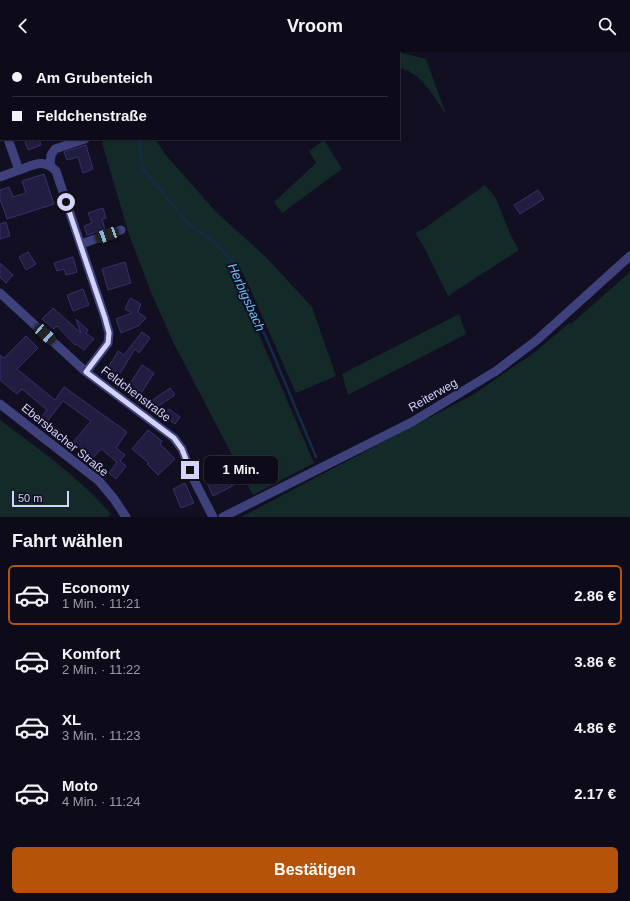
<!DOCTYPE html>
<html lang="de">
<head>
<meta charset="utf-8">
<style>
	:root { --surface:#0d0b19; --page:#161422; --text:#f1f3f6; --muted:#9a9ba2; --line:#2d2b38; --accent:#b45309 }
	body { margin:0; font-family:Arial,sans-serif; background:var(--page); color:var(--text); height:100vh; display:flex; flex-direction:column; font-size:15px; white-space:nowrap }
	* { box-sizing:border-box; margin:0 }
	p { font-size:13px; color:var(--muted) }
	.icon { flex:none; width:22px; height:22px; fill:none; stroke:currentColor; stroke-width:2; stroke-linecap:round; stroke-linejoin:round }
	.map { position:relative; height:465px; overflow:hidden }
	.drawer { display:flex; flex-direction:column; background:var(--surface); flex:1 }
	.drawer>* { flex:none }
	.guide { position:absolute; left:0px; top:0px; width:400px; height:88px; box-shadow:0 1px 3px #0004,0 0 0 1px var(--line); display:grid; align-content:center; height:88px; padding:0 12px; background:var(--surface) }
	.scale { position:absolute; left:12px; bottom:10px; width:57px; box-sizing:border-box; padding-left:4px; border:2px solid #d4d3fc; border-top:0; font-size:11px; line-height:14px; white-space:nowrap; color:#d4d3fc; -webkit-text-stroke:3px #110f21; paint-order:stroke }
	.end { position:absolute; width:18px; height:18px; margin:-9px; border:5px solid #d4d3fc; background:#111; box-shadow:0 0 0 2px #111 }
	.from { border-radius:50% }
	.bubble { position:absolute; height:28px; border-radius:6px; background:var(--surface); box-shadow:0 1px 3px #0004,0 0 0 1px var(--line); font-size:13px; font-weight:700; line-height:28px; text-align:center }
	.car { position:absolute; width:12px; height:24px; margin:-12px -6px; border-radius:5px; box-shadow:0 0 3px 1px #0007; background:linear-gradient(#222 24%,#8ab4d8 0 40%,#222 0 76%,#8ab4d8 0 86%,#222 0) }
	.guide b { display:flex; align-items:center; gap:14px; height:38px; font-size:15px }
	.guide b+b { border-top:1px solid var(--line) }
	.guide i { width:10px; height:10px; background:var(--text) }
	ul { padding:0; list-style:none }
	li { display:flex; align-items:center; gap:12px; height:60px; margin:0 8px 6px; padding:0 4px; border:2px solid transparent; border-radius:6px }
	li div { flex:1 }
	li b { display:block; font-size:15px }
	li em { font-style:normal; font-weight:700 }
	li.active { border-color:var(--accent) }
	li>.icon { width:36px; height:36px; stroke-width:1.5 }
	h2 { padding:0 12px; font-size:18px; line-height:48px }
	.button { display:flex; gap:8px; margin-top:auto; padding:8px 12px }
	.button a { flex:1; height:46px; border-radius:6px; background:var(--accent); color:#fff; font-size:16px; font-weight:700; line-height:46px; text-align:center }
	header { display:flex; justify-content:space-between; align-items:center; height:52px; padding:0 12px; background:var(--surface); font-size:18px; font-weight:700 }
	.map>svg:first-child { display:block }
</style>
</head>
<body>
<header><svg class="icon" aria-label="back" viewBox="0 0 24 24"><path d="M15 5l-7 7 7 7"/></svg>Vroom<svg class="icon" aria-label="search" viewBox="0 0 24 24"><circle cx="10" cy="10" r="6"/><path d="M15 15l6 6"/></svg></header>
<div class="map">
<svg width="630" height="465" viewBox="0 0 630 465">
	<rect width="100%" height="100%" fill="#110f21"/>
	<g fill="#132a28">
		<path d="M276 0H398L426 7 446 62C434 46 421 19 399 16V1H275Z"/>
		<polygon points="101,87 155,87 165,102 217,161 265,204 312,255 336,324 296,341 243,221 230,215 314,411 253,443 174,292 153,245 129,183"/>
		<polygon points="324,88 342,117 282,161 274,150 316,111 309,99"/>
		<polygon points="485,133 496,146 510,182 519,198 448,244 424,195 415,181 422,178"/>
		<polygon points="630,220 630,465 241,465 474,342 535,300 569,271 571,272"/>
		<polygon points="459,262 466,282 348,343 342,322"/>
		<path d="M0 368C39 397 79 425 111 462L107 465H0Z"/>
	</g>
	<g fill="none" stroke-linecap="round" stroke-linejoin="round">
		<g stroke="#132b47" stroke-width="2.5">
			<polyline points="129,0 129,1"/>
			<polyline points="139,87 143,117 188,171 212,188 232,209 271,297 316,405"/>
		</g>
	</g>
	<g fill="#211d40" stroke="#37306b">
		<polygon points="24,87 39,87 41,93 28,98"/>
		<polygon points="86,93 93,117 83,121 78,105 67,108 64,100"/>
		<polygon points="44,122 54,152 7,167 0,147 0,138 9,135 13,145 26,141 22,129"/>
		<polygon points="538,138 544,147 520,162 514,153"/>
		<polygon points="103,156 106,166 102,167 105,177 87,183 84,174 92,171 88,161"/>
		<polygon points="6,170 10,184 0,187 0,172"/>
		<polygon points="28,200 36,212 26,218 19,205"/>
		<polygon points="73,205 77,220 66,223 64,217 57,219 54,211"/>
		<polygon points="125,210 131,231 108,238 102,217"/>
		<polygon points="0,211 13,223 6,231 0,225"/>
		<polygon points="83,237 89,253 73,259 67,243"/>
		<polygon points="130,246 141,252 138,260 146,266 138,274 121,281 116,267 132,261 125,257"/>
		<polygon points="53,256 81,281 76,267 88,278 86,281 94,287 84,298 76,292 75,293 57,274 54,277 42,267"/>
		<polygon points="142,280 150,286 139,301 135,297 116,328 105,321 118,299 124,303"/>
		<polygon points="26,284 38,296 17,317 55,348 64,335 127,380 116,396 125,403 120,409 126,414 116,427 109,421 117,410 101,397 93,406 73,390 91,369 63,349 45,372 40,367 47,358 22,337 17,342 0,328 0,303 4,306"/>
		<polygon points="142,313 154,321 138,346 126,338"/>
		<polygon points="170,336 175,343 154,357 150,350"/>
		<polygon points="169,357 180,365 175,372 164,365"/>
		<polygon points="148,378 162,389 160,392 175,407 158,423 147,412 149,411 132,397"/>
		<polygon points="232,419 238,431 213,444 205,426 214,422 217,427"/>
		<polygon points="185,431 194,451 181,456 173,437"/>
	</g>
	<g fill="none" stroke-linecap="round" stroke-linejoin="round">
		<g stroke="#3e417c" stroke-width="9">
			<polyline points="0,67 1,69"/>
			<polyline points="50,113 51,103 55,97 85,87"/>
			<path d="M19 118C34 113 43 106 56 119L105 266 109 281 108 291 86 320"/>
			<polyline points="0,125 19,118 8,87"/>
			<polyline points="81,192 121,178"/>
			<polyline points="0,241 86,320 174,386 182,397 194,428 213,465"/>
			<polyline points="0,352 99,429 114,447 126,465"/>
			<polyline points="223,465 412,370 496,319 537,288 630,204"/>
		</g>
	</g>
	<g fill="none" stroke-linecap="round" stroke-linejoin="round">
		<polyline stroke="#d4d3fc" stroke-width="5" points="66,150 105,266 109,281 108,291 86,320 174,386 182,397 190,418"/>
	</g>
	<g text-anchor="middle" stroke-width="4" stroke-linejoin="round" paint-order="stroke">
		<g font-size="12" fill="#d4d3fc" stroke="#110f21">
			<text transform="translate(136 342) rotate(37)" y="4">Feldchenstraße</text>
			<text transform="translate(433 343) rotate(-30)" y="4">Reiterweg</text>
			<text transform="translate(65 388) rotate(39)" y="4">Ebersbacher Straße</text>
		</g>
		<g font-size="13" font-style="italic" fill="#69bff3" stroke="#110f21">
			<text transform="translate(247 245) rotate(66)" y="5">Herbigsbach</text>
		</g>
	</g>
</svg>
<div class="scale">50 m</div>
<i class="end from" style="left:66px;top:150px"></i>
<i class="end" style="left:190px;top:418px"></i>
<div class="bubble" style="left:204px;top:404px;width:74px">1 Min.</div>
<i class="car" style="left:107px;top:183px;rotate:250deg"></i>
<i class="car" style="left:45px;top:282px;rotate:132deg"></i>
<div class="guide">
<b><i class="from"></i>Am Grubenteich</b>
<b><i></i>Feldchenstraße</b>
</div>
</div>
<section class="drawer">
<h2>Fahrt wählen</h2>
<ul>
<li class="active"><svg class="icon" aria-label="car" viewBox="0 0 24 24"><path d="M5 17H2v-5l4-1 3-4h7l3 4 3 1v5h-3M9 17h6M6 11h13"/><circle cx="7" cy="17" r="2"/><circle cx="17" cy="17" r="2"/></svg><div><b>Economy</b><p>1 Min. · 11:21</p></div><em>2.86 €</em></li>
<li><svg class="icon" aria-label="car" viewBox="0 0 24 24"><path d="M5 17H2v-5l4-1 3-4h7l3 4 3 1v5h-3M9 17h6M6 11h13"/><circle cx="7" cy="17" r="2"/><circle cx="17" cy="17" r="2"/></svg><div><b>Komfort</b><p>2 Min. · 11:22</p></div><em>3.86 €</em></li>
<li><svg class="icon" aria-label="car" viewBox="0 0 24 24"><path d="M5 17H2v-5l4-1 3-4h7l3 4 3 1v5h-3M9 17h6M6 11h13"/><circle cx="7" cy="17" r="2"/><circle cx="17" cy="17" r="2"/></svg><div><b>XL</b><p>3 Min. · 11:23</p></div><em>4.86 €</em></li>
<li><svg class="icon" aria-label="car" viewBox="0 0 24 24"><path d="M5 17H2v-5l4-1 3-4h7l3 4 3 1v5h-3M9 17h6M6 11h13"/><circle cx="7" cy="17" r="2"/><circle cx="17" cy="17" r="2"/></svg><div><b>Moto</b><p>4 Min. · 11:24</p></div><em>2.17 €</em></li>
</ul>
<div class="button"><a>Bestätigen</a></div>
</section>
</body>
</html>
